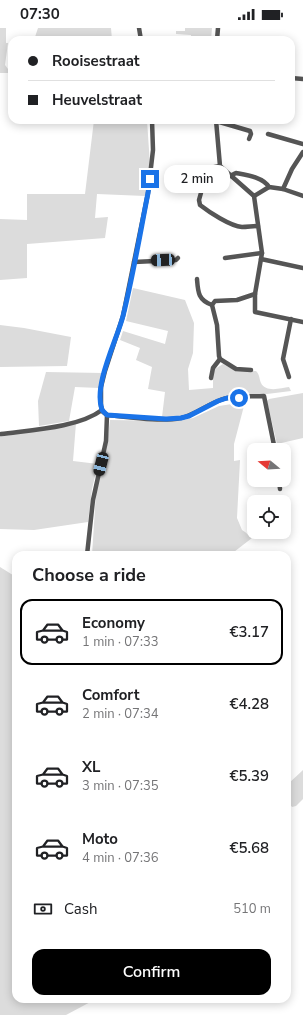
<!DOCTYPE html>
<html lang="en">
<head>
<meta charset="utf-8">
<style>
	:root { --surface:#fff; --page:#f2f2f2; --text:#202124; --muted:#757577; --line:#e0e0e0; --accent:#000 }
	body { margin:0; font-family:"Nunito Sans",sans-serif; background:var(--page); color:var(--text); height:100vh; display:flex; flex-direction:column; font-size:15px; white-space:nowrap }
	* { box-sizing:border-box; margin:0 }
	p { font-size:13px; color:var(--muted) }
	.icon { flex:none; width:22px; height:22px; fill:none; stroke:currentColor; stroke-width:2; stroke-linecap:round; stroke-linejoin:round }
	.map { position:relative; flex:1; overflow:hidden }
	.drawer { position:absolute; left:12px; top:523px; width:279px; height:452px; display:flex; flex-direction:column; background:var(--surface); border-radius:12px; box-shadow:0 2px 10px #0003 }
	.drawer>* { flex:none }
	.banner { position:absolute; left:8px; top:8px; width:287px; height:88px; border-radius:12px; box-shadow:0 2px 10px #0003; display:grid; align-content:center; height:88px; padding:0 20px; background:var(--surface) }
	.needle { width:26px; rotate:288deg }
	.controls { position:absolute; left:247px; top:415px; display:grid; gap:8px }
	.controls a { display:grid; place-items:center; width:44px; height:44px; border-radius:8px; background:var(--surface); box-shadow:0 2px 10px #0003; font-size:20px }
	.end { position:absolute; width:18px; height:18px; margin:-9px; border:5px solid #1a73e8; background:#fff; box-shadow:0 0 0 2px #fff }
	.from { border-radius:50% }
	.bubble { position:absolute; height:28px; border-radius:12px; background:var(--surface); box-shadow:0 2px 10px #0003; font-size:13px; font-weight:600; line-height:28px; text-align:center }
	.car { position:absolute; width:12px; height:24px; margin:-12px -6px; border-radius:5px; box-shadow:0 0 3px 1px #0007; background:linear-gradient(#222 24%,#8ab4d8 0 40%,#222 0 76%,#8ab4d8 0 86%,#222 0) }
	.banner b { display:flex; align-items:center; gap:14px; height:38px; font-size:15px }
	.banner b+b { border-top:1px solid var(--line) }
	.banner i { width:10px; height:10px; background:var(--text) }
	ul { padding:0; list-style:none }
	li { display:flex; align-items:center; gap:12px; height:66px; margin:0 8px 6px; padding:0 12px; border:2px solid transparent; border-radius:12px }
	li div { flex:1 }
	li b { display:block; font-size:15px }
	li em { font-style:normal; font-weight:600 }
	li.active { border-color:var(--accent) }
	li>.icon { width:36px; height:36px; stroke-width:1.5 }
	h2 { padding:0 20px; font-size:18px; line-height:48px }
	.pay { display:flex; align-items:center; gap:10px; height:44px; padding:0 20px; font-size:15px }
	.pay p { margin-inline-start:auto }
	.cta { display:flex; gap:8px; margin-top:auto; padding:8px 20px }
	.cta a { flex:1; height:46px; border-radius:12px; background:var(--accent); color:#fff; font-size:16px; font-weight:600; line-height:46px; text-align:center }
	.status { display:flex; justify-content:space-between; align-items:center; height:28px; padding:0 20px; background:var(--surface); direction:ltr }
	.status svg { height:11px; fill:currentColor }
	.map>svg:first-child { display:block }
</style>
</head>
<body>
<div class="status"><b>07:30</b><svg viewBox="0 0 49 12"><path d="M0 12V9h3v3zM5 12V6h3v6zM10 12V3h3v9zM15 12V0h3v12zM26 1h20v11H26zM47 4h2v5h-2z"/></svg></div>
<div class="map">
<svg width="303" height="987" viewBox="0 0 303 987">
	<rect width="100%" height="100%" fill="#fff"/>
	<g fill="#dcdcdc">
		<polygon points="0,0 6,0 6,15 8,15 5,37 11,45 0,45"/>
		<polygon points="38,0 111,0 112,12 34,12"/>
		<polygon points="185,0 212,0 211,12 191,12 191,7 176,6 176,3 185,3"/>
		<polygon points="94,92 147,92 150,137 145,168 97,166 95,190 108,189 105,210 27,216 27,250 0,252 0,191 27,192 27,166 85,166"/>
		<path d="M133 260 185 272 194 295 193 325 188 341 189 362 213 360V347L215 341 223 336 236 343H256C260 347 259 351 261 355 266 365 281 360 289 359L291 363 259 367H233L224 369 190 385 179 388 162 389 165 364 148 361 152 339 136 332 140 320 120 312 123 303 165 316 168 303 126 293Z"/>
		<polygon points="0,297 24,300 71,309 67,338 0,339"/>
		<polygon points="46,344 103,345 99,360 75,359 69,393 39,398 38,373"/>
		<polygon points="303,365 303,410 277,416 267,373 269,371"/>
		<polygon points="245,374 234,416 234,433 240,432 237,490 242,502 245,504 252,510 230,527 92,527 96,465 107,416 110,392 178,393 193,390 219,378"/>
		<polygon points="76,395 73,433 98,436 92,461 88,494 34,502 0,501 0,408"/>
		<polygon points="0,539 16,549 16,971 96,971 66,987 0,987"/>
		<polygon points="303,742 303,771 296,778 292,779 287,773 287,757"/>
	</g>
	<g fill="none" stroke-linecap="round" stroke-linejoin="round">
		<g stroke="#555" stroke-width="4.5">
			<polyline points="139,0 141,12"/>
			<polyline points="217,12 218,0"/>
			<polyline points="291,50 303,51"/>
			<polyline points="216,92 220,138 254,168 262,225 255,266 255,284 303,294"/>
			<polyline points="216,93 250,103 251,106 249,111"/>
			<polyline points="268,106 303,116"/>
			<path d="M220 138 210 140 207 143 199 172 200 177C209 184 230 198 242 199 247 199 253 198 258 198"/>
			<path d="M230 148 236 145C247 147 263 149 269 159L283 161 303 168"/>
			<polyline points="283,161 292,141 303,124"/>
			<polyline points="254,168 269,159"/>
			<polyline points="225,230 262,225"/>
			<polyline points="261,231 303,240"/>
			<polyline points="134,234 176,232 178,230"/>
			<path d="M197 251C198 264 198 272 212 277"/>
			<polyline points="251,342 236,341 220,331 219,328 217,297 212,277 215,273 237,272 255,266"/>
			<polyline points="289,349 283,331 291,291"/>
			<polyline points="211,350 213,340 220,331"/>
			<polyline points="107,387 103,384 101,378 101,359 105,343 123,288 148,165 153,122 152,92"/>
			<path d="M107 387C129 389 160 394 181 390 194 387 205 378 218 373 231 367 249 369 264 368L275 422"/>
			<path d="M1 406C30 402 78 400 102 382"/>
			<polyline points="279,452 280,461"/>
			<polyline points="87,527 93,472 106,413 107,387"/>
		</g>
	</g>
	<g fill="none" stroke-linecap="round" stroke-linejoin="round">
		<path stroke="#1a73e8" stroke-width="5" d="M150 151 148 165C140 206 133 248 123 288 117 312 93 357 102 382L107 387 166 391 181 390 189 388 218 373 227 370H239"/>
	</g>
</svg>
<div class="controls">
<a><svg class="needle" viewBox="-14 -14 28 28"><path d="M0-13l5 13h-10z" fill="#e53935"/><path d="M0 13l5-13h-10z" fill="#757577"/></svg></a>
<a><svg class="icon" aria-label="locate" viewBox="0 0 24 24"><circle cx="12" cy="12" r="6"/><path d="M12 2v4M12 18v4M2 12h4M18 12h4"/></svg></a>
</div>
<i class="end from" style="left:239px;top:370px"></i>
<i class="end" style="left:150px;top:151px"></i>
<div class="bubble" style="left:164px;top:137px;width:66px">2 min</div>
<i class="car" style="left:163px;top:232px;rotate:267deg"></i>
<i class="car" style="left:101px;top:436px;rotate:194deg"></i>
<div class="banner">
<b><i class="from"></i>Rooisestraat</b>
<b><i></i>Heuvelstraat</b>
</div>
<section class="drawer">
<h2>Choose a ride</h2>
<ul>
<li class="active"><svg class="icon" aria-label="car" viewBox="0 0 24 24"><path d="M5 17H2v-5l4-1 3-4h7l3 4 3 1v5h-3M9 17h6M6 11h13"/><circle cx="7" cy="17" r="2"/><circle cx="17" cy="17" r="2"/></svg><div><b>Economy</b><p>1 min · 07:33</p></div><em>€3.17</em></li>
<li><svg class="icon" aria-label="car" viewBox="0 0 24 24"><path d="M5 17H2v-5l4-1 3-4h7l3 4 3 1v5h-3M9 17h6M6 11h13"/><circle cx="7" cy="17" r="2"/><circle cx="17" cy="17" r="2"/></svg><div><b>Comfort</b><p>2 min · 07:34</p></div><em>€4.28</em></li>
<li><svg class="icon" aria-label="car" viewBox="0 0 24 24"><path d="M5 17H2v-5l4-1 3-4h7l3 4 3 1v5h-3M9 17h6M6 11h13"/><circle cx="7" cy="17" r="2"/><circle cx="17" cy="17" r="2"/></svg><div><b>XL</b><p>3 min · 07:35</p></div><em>€5.39</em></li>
<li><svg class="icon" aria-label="car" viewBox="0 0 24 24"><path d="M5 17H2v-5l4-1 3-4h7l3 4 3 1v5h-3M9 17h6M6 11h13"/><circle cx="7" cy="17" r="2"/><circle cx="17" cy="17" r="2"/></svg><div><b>Moto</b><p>4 min · 07:36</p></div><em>€5.68</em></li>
</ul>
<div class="pay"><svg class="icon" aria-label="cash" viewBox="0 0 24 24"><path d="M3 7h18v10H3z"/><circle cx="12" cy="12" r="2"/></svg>Cash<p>510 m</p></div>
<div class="cta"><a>Confirm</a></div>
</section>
</div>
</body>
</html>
